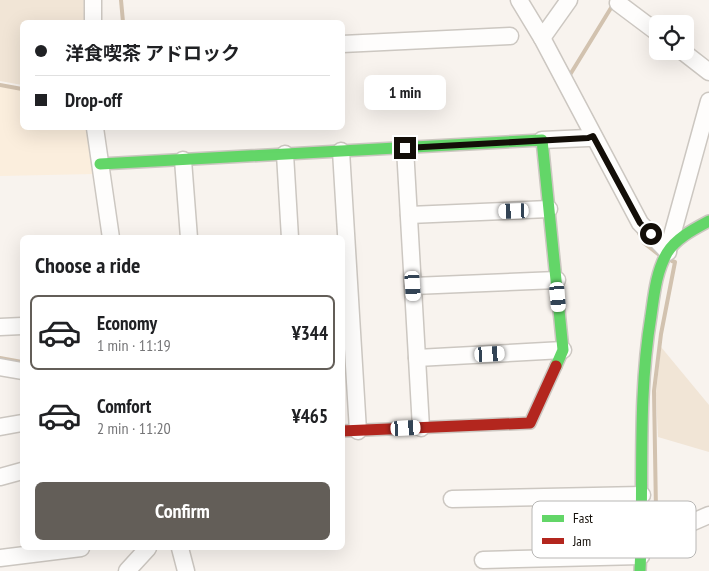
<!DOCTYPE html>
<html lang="en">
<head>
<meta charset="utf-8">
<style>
	:root { --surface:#fff; --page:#f2f2f2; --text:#202124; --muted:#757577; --line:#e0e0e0; --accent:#635e58 }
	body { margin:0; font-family:"PT Sans Narrow","Noto Sans JP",sans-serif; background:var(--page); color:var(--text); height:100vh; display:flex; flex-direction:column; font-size:19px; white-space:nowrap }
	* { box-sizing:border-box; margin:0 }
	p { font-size:16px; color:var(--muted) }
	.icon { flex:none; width:28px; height:28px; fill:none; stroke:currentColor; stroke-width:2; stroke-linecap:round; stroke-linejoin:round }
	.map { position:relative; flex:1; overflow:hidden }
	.panel { position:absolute; left:20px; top:235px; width:325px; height:315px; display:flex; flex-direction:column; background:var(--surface); border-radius:8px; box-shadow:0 5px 20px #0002 }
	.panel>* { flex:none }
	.banner { position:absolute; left:20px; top:20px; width:325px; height:110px; border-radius:8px; box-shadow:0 5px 20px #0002; display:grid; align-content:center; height:110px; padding:0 15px; background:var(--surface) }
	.controls { position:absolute; left:649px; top:15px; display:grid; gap:10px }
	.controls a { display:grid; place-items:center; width:45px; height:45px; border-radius:8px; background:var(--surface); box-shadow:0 5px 20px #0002; font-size:25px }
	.end { position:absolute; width:22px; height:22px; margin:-11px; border:6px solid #130e08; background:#fff; box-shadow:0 0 0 2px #fff }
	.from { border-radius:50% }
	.bubble { position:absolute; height:35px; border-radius:8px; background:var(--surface); box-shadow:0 5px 20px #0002; font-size:16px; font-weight:800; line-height:35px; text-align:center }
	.car { position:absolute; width:15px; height:30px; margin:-15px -8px; border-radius:6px; box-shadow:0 0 4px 1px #0007; background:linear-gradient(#fff 24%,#345 0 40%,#fff 0 76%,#345 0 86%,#fff 0) }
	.banner b { display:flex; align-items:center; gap:18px; height:48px; font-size:19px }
	.banner b+b { border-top:1px solid var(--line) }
	.banner i { width:12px; height:12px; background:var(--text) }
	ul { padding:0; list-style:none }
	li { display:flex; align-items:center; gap:15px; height:75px; margin:0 10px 8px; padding:0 5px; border:2px solid transparent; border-radius:8px }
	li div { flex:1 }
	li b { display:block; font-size:19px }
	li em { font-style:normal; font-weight:800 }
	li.current { border-color:var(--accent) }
	li>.icon { width:45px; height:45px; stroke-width:1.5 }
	h2 { padding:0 15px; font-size:22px; line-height:60px }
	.primary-button { display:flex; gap:10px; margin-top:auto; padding:10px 15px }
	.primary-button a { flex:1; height:58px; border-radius:8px; background:var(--accent); color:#fff; font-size:20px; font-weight:800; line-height:58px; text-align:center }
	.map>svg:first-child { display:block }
</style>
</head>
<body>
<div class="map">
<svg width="709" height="571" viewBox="0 0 709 571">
	<rect width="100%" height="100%" fill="#f8f3ee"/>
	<polygon fill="#fbeedd" points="0,87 22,90 22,128 88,128 95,174 0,176"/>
	<g fill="#f1e5d6">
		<polygon points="0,0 87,0 87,22 22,22 22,85 0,81"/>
		<polygon points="661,347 709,405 709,452 658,437 656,393"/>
	</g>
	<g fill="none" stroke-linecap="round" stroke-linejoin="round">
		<g stroke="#d2c2af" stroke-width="4">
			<polyline points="121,0 123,22"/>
			<polyline points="568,78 614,3"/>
			<polyline points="0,85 22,89"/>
			<polyline points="639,233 644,243 658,254"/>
			<polyline points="0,358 22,362"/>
			<polyline points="654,527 656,511 654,391 661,334 675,262 672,261"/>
		</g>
		<g stroke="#ccc7c1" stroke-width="19">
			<g id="street">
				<polyline points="93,0 93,22"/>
				<polyline points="519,0 542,38 569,0"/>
				<polyline points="618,3 658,33"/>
				<polyline points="542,38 640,223 668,252"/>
				<polyline points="342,44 510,36"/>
				<polyline points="682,51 709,72"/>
				<polyline points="95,128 111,238"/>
				<polyline points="542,140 588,138 593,136"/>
				<polyline points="405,148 421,428"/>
				<polyline points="341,151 358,431"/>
				<polyline points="285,154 290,238"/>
				<polyline points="183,160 189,238"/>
				<polyline points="409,215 549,209"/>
				<polyline points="668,250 709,101"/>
				<polyline points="413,286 557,280"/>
				<polyline points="0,327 22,326"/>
				<polyline points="417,358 563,350"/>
				<polyline points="0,367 22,371"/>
				<polyline points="0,427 22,423"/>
				<polyline points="0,477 22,471"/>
				<polyline points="452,499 642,495"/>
				<polyline points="642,544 709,515"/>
				<polyline points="180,548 186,571"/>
				<polyline points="0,558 81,548"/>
				<polyline points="483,560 641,556"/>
				<polyline points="127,571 148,548"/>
			</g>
		</g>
		<g stroke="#ccc7c1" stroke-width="14">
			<g id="fast">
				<polyline points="100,164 542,140 563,350 556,366"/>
				<path d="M640 571C644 486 637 400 651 316 654 295 656 272 667 253 676 238 694 229 709 221"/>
			</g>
		</g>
		<g stroke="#ccc7c1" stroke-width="14">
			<polyline id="jam" points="342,431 530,423 556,366"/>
		</g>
		<use href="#street" stroke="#fefdfc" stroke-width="16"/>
		<use href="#fast" stroke="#63d668" stroke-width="11"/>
		<use href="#jam" stroke="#b3261e" stroke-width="11"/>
	</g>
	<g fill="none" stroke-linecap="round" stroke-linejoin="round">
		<polyline stroke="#130e08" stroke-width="6" points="405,148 588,138 593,136 640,223 651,234"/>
	</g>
	<rect x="532" y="501" width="164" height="57" rx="8" fill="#fff" stroke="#b8b7b5" stroke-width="1"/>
	<rect x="542" y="515" width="22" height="7" fill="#63d668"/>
	<rect x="542" y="538" width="22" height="6" fill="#b3261e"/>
	<g font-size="14" fill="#130e08">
		<text x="573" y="523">Fast</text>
		<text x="573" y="546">Jam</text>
	</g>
</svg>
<div class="controls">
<a><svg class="icon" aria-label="locate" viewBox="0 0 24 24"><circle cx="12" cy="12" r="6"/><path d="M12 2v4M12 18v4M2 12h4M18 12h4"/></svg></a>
</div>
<i class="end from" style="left:651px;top:234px"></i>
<i class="end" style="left:405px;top:148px"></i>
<div class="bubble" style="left:364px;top:75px;width:82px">1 min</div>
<i class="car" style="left:514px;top:211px;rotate:268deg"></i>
<i class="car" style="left:413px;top:286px;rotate:176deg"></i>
<i class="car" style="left:558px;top:297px;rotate:175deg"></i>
<i class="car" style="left:490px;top:354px;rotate:87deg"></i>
<i class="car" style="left:406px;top:428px;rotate:87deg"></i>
<div class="banner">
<b><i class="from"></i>洋食喫茶 アドロック</b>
<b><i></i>Drop-off</b>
</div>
<section class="panel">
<h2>Choose a ride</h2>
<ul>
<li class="current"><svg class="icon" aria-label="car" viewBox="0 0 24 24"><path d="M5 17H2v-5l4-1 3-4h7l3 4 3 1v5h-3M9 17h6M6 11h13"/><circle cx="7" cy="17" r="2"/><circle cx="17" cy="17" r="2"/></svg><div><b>Economy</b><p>1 min · 11:19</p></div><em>¥344</em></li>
<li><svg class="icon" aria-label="car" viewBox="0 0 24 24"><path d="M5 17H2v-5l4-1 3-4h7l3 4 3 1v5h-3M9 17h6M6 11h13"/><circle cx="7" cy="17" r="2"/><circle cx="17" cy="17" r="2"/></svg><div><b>Comfort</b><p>2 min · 11:20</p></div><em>¥465</em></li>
</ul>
<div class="primary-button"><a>Confirm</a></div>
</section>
</div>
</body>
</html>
